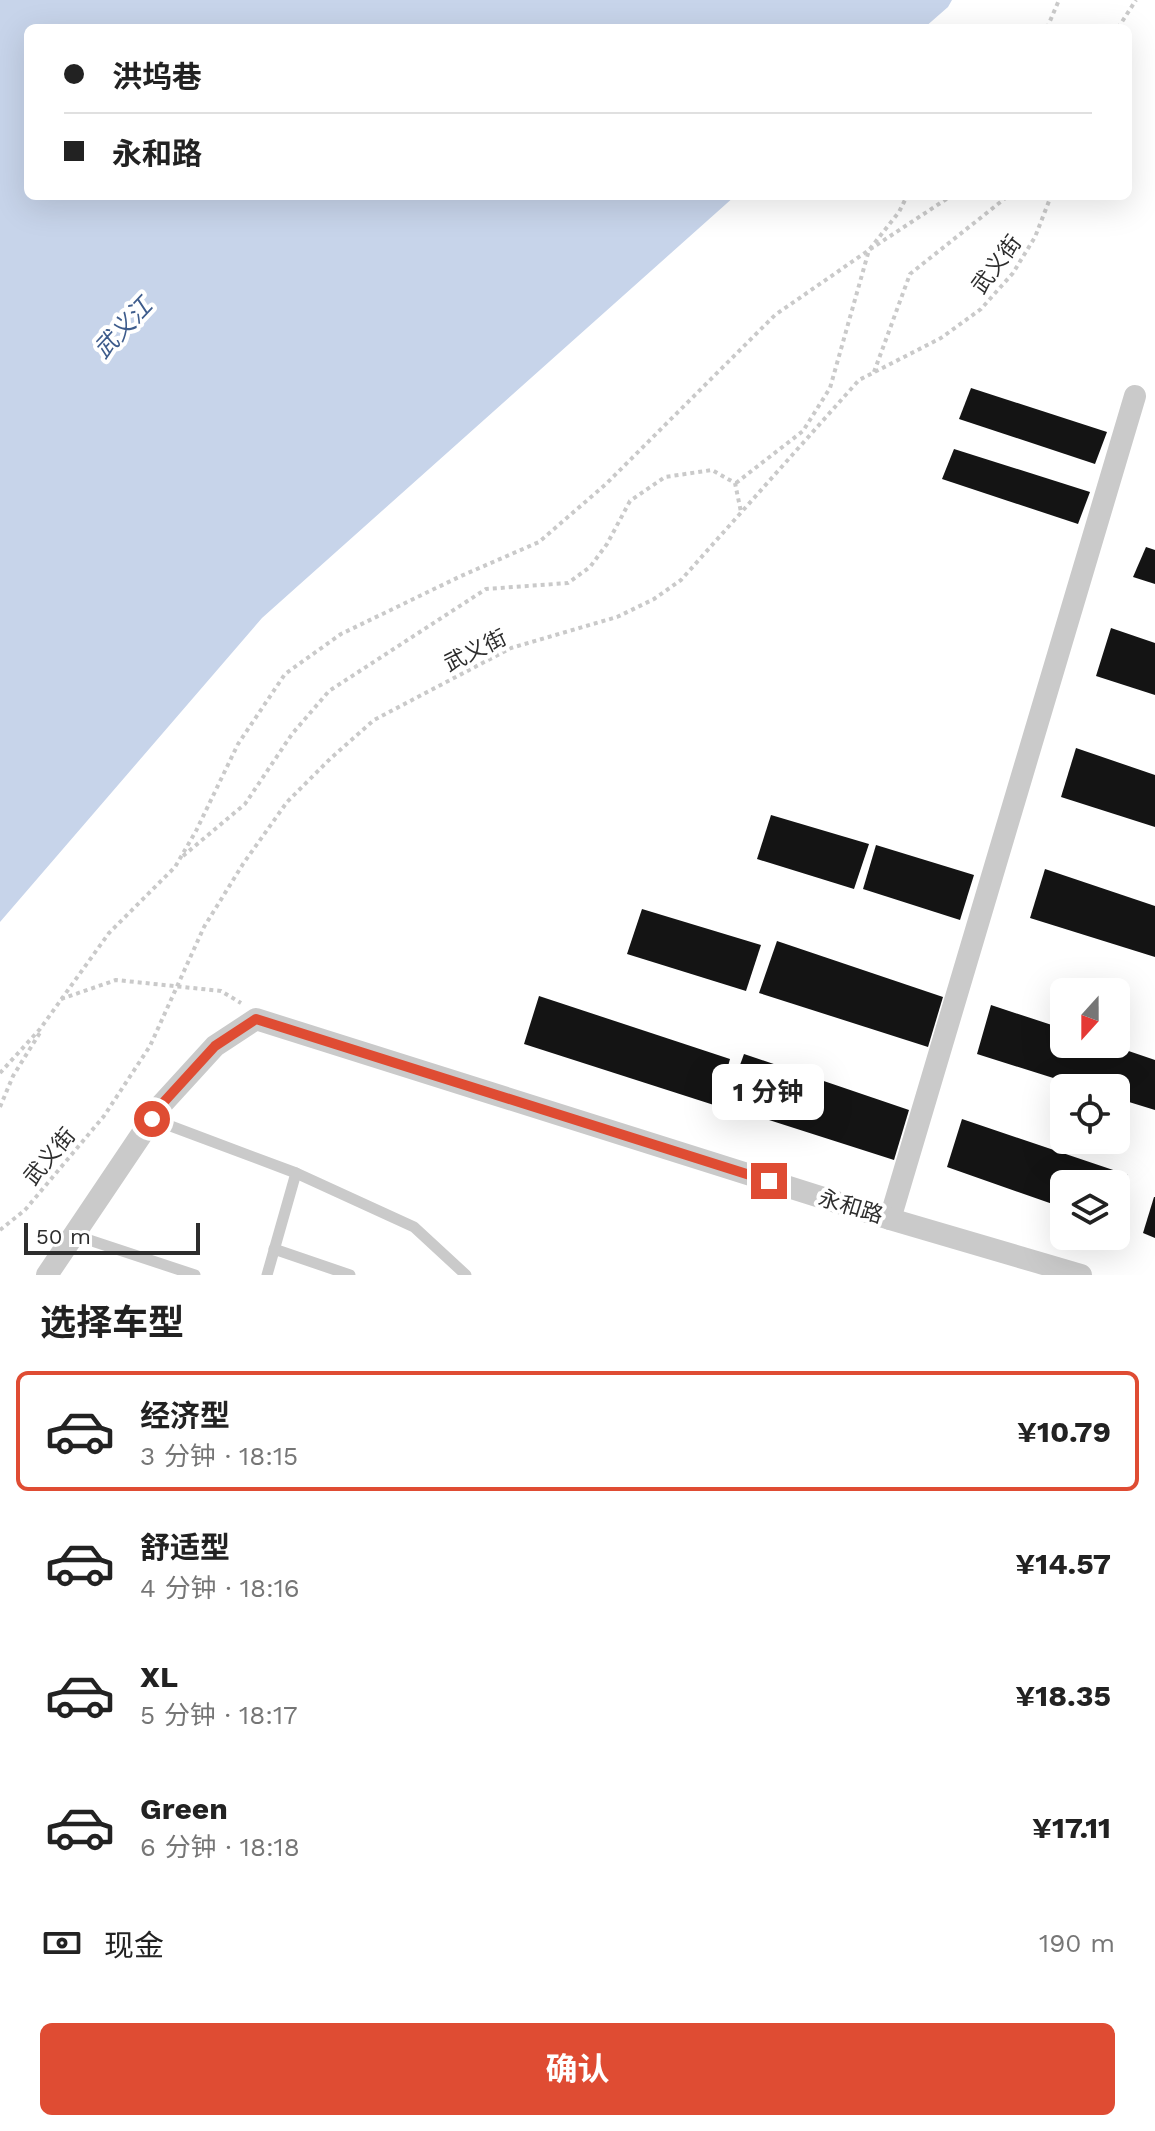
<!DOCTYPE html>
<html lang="zh">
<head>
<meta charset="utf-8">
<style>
	:root { --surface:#fff; --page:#f6f6f6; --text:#222; --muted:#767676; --line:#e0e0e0; --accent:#df4c33 }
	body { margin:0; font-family:"Work Sans","Noto Sans SC",sans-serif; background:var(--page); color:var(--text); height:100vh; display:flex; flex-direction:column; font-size:30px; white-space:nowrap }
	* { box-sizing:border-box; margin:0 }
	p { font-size:26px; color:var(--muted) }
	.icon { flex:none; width:44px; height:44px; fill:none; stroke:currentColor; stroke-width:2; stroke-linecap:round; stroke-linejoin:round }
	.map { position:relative; height:1275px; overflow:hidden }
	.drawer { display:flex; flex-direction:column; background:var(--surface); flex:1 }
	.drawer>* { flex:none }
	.banner { position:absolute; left:24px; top:24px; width:1108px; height:176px; border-radius:12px; box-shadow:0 8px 32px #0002; display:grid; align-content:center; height:176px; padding:0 40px; background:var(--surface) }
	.needle { width:52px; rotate:201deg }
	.fabs { position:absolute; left:1050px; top:978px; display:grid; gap:16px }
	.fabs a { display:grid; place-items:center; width:80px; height:80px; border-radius:12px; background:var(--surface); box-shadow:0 8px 32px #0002; font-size:40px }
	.scale { position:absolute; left:24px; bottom:20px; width:176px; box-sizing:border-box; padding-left:8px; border:4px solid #2d2d2d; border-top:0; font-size:22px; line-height:28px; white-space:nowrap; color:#2d2d2d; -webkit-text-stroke:6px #fff; paint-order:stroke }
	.end { position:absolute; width:36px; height:36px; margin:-18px; border:10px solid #df4c33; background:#fff; box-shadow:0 0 0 4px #fff }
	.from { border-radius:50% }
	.bubble { position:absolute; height:56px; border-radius:12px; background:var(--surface); box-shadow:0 8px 32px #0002; font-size:26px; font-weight:700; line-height:56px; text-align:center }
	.banner b { display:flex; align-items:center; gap:28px; height:76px; font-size:30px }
	.banner b+b { border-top:2px solid var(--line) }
	.banner i { width:20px; height:20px; background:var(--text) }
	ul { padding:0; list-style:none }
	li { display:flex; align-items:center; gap:24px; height:120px; margin:0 16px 12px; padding:0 24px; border:4px solid transparent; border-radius:12px }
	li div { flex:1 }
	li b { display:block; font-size:30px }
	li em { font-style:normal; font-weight:700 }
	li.on { border-color:var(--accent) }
	li>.icon { width:72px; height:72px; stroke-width:1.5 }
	h2 { padding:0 40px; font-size:36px; line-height:96px }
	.pay { display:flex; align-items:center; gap:20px; height:88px; padding:0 40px; font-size:30px }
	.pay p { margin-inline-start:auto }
	.cta { display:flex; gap:16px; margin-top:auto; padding:16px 40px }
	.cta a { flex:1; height:92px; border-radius:12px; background:var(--accent); color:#fff; font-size:32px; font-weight:700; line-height:92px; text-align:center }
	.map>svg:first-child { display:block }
</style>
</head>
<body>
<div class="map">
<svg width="1155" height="1275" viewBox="0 0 1155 1275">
	<rect width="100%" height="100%" fill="#fff"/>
	<polygon fill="#c7d4ea" points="0,0 952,0 948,7 924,28 28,28 28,196 735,196 262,618 0,922"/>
	<g fill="#141414">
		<polygon points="971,388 1107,432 1095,464 959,419"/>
		<polygon points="954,449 1090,492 1078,524 942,479"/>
		<polygon points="1146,547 1155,550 1155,584 1133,577"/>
		<polygon points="1111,628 1155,643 1155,695 1096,676"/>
		<polygon points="1076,748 1155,775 1155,827 1061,797"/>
		<polygon points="771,815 869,844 854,889 757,859"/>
		<polygon points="876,845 974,875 960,920 863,889"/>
		<polygon points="1045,869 1155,906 1155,957 1030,918"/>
		<polygon points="642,909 761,945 746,991 627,954"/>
		<polygon points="777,941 943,997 928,1047 759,993"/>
		<polygon points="539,996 730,1059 717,1106 524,1044"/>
		<polygon points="991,1005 1064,1029 1064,1044 1108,1044 1155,1060 1155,1110 1116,1098 1116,1088 1085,1088 977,1054"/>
		<polygon points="744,1054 909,1110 894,1160 725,1106"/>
		<polygon points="962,1119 1128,1175 1117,1212 1116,1184 1064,1184 1064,1208 947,1167"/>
		<polygon points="1154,1197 1155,1197 1155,1238 1143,1233"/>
	</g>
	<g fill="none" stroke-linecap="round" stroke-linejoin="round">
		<g stroke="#cacaca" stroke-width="4" stroke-dasharray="4 4" stroke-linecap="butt">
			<polyline points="1047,28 1059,0"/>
			<polyline points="1118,28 1136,0"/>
			<polyline points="874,372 910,274 1008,196"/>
			<polyline points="736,483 803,431 830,388 869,250 951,196"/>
			<polyline points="183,856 245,804 292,734 329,691 486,589 568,583 590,567 607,544 630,501 665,477 712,470 735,483 741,512"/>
			<polyline points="61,999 116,980 221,991 241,1003"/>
			<polyline points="0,1073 40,1029 109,933 175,867 196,831 238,744 285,674 341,634 461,576 539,542 606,484 775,315 869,250 899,212 907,196"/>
			<polyline points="0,1107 13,1076 41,1031"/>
			<polyline points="0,1230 25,1210 104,1116 150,1046 204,927 243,864 287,802 331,758 374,720 511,648 617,617 654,599 681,580 859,380 941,338 981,309 1013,273 1035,237 1051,196"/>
		</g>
		<g stroke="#cacaca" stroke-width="11">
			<polyline points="152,1119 296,1173 414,1227 466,1275"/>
			<polyline points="74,1235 195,1275"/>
			<polyline points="274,1249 350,1275"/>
			<polyline points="267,1275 296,1173"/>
		</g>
		<g stroke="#cacaca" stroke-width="22">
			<polyline points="890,1219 1135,396"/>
			<polyline points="47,1275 162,1104 215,1046 256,1019 890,1219 1081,1275"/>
		</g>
	</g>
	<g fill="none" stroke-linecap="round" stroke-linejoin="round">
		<polyline stroke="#df4c33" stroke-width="10" points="152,1119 162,1104 215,1046 256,1019 769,1181"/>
	</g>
	<g text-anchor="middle" stroke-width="8" stroke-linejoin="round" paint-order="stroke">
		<g font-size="22" fill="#2d2d2d" stroke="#fff">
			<text transform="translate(996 264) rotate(-53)" y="8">武义街</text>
			<text transform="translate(475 650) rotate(-26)" y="8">武义街</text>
			<text transform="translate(49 1156) rotate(-50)" y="8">武义街</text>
			<text transform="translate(851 1206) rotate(17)" y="8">永和路</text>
		</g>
		<g font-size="24" font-style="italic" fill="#3e5c8c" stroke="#fff">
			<text transform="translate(123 328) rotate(-47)" y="8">武义江</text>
		</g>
	</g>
</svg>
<div class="fabs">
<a><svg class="needle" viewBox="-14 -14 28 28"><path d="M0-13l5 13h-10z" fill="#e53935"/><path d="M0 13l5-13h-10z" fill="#767676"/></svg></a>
<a><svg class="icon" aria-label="locate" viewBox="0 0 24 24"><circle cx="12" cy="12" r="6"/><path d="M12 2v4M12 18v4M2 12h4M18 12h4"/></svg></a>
<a><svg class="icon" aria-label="layers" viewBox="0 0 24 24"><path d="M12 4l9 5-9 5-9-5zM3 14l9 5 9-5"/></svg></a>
</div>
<div class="scale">50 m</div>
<i class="end from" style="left:152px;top:1119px"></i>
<i class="end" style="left:769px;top:1181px"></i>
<div class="bubble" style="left:712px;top:1064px;width:112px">1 分钟</div>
<div class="banner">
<b><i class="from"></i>洪坞巷</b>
<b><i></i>永和路</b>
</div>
</div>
<section class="drawer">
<h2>选择车型</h2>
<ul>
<li class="on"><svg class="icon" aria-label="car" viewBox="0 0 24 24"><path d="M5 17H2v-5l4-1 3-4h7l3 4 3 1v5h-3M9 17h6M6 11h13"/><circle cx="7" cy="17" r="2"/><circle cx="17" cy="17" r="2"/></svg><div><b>经济型</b><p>3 分钟 · 18:15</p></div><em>¥10.79</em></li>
<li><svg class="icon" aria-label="car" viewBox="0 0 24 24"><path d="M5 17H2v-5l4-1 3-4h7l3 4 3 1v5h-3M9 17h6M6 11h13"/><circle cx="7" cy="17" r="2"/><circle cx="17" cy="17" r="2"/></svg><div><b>舒适型</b><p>4 分钟 · 18:16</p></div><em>¥14.57</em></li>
<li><svg class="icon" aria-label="car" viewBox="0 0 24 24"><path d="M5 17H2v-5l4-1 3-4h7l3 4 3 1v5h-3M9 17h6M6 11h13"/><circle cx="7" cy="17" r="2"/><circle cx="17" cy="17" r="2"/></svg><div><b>XL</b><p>5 分钟 · 18:17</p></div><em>¥18.35</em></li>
<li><svg class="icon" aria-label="car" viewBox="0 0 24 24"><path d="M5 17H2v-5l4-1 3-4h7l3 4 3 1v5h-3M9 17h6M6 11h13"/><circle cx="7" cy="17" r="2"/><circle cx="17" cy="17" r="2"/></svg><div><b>Green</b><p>6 分钟 · 18:18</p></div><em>¥17.11</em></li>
</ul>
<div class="pay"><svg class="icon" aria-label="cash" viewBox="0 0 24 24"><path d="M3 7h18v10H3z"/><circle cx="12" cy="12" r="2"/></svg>现金<p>190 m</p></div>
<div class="cta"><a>确认</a></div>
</section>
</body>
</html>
